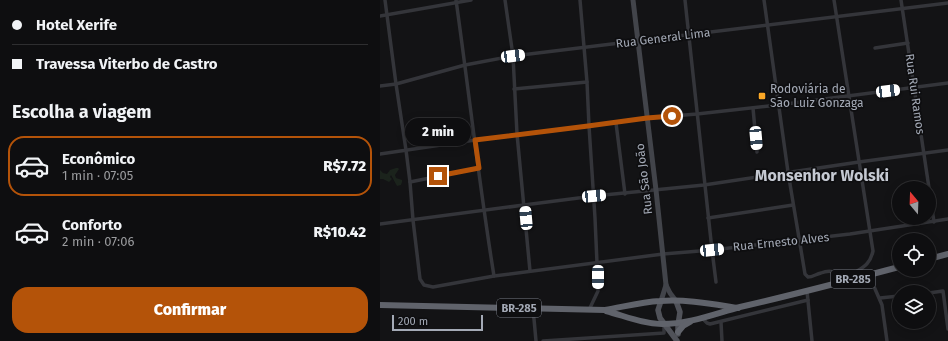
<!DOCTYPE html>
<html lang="pt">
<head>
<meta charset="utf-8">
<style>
	:root { --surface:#0e0e10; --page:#1c1c1e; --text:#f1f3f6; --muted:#9b9c9f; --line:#2e2e30; --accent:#b45309 }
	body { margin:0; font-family:"Fira Sans",sans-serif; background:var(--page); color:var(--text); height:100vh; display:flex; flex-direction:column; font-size:15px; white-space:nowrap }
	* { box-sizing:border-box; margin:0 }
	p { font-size:13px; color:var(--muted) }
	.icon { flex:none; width:22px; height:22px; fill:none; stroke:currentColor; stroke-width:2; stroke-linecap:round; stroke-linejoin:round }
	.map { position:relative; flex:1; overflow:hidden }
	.side { display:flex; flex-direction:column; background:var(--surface); width:380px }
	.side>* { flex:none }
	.guide { display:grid; align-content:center; height:88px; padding:0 12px; background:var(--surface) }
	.needle { width:26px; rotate:341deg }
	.buttons { position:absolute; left:512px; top:181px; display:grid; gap:8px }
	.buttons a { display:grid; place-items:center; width:44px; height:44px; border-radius:50%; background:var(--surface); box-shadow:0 2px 10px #0003,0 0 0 1px var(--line); font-size:20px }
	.scale { position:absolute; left:12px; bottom:10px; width:91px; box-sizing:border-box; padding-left:4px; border:2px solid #a4aab6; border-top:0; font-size:11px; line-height:14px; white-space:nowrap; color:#a4aab6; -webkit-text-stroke:3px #0e0e10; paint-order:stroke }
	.end { position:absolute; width:18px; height:18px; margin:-9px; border:5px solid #b45309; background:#fff; box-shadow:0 0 0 2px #fff }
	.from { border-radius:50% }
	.bubble { position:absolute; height:28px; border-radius:14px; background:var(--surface); box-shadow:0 2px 10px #0003,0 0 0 1px var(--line); font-size:13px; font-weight:800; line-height:28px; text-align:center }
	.car { position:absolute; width:12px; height:24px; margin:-12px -6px; border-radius:5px; box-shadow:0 0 3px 1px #0007; background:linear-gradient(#fff 24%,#345 0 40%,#fff 0 76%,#345 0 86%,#fff 0) }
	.guide b { display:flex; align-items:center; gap:14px; height:38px; font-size:15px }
	.guide b+b { border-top:1px solid var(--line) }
	.guide i { width:10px; height:10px; background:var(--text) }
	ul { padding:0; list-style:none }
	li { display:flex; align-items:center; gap:12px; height:60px; margin:0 8px 6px; padding:0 4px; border:2px solid transparent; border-radius:16px }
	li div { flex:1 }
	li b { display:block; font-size:15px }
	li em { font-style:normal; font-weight:800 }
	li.on { border-color:var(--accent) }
	li>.icon { width:36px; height:36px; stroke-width:1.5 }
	h2 { padding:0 12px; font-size:18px; line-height:48px }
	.action { display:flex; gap:8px; margin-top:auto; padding:8px 12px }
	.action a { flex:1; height:46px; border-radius:16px; background:var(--accent); color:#fff; font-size:16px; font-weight:800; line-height:46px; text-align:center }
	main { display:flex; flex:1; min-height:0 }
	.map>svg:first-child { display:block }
</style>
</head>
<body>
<main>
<section class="side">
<div class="guide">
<b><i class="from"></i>Hotel Xerife</b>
<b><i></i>Travessa Viterbo de Castro</b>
</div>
<h2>Escolha a viagem</h2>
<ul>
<li class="on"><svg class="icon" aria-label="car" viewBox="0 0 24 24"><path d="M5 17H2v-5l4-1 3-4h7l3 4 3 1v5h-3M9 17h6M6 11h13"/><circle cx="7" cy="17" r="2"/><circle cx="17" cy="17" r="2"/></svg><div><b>Econômico</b><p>1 min · 07:05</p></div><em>R$7.72</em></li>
<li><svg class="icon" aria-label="car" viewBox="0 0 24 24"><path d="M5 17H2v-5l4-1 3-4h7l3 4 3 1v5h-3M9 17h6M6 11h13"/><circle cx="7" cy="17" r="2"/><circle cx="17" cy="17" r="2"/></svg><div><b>Conforto</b><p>2 min · 07:06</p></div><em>R$10.42</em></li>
</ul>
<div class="action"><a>Confirmar</a></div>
</section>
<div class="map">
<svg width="568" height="341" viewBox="0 0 568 341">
	<rect width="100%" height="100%" fill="#131315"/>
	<polygon fill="#1b231c" points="16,168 18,168 19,169 15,175 16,178 22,180 22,182 21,185 17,186 11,175 10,177 12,179 9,182 3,179 0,179 0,170 3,173 7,174 10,170"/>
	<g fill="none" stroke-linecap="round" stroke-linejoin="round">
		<g stroke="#34353a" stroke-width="3.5">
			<polyline points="5,0 16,84 26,150 30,182 33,220 40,279 44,285 53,287 114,276 283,254 332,250 470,234 568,219"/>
			<path d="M76 0C89 92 99 184 114 276"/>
			<polyline points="125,0 133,56 137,134 150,271"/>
			<polyline points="200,0 207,82 209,126 215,218 217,263 218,291 209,310"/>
			<polyline points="305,0 332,250 336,282"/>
			<path d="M384 0 408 172 425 274 428 277C433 277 436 274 441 273 451 269 458 273 467 277"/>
			<path d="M454 0 493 251C489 269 478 268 468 278"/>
			<polyline points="521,0 549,188"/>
			<polyline points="0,16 91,0"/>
			<polyline points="495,48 528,43"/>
			<polyline points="0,86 16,84 85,65 133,56 568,3"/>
			<polyline points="134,89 207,82"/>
			<polyline points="373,108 377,152"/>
			<polyline points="236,123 245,194"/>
			<polyline points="0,154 95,140 209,126 267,118 317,114 398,105 568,83"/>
			<polyline points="30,182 99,168"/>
			<polyline points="549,189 554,222"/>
			<polyline points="328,218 413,205"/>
			<polyline points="0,224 144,205 214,196 324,185 479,162 568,150"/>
			<polyline points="489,275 502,305 507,341"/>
			<polyline points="427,291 432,341"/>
			<polyline points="549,293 563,291 568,329"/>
			<polyline points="500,298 519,296"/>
			<polyline points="152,309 154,319 156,341"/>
			<polyline points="322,318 327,323 330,324 428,300"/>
			<polyline points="341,322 342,341"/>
			<polyline points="163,341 284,333 284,325"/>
		</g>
		<g stroke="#42444a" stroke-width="5">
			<polyline points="253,0 276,190 286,285 290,293 296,301"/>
			<polyline points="281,301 286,285"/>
		</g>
		<g stroke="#505259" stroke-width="5.5">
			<polyline points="281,301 278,310 280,318 297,341"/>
			<polyline points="296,301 300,312 298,325 298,334"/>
		</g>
		<g stroke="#60636b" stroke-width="6">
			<polyline points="549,259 568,254"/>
			<path d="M0 305 225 310C243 307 261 302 280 301 306 299 332 304 358 308"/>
			<path d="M226 311C245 316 263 324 282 324 309 324 334 314 360 307 413 295 466 281 519 267"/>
			<polyline points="298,332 303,326 310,322"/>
		</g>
	</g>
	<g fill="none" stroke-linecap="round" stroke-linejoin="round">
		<polyline stroke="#b45309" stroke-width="5" points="58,176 99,168 95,140 208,126 267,118 292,116"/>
	</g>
	<rect fill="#faa726" stroke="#0e0e10" stroke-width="1.5" x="378" y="92" width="8" height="8" rx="2"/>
	<g text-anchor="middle" stroke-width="3.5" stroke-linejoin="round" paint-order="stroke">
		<g fill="#0e0e10" stroke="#777b84" stroke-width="1">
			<rect x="451" y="270" width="44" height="18" rx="3"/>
			<rect x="117" y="299" width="44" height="18" rx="3"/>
		</g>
		<g font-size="11" font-weight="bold" fill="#a4aab6">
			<text x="473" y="283">BR-285</text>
			<text x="139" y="312">BR-285</text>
		</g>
		<g font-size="12" fill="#a4aab6" stroke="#0e0e10">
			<text transform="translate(283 38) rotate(-7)" y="4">Rua General Lima</text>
			<text transform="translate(535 94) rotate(82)" y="4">Rua Rui Ramos</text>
			<text transform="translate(264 179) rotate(-97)" y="4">Rua São João</text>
			<text transform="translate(401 242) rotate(-6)" y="4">Rua Ernesto Alves</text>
		</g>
		<g font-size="12" fill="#a4aab6" stroke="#0e0e10" text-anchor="start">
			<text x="390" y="93">Rodoviária de<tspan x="390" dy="14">São Luiz Gonzaga</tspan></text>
		</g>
		<g font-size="16" font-weight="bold" fill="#c5c9d2" stroke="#0e0e10">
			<text x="442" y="181">Monsenhor Wolski</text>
		</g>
	</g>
</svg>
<div class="buttons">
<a><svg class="needle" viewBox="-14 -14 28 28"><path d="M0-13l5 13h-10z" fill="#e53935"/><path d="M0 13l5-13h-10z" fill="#9b9c9f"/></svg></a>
<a><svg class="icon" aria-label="locate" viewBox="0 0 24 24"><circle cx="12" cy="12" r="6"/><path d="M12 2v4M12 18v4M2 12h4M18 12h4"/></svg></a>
<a><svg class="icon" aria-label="layers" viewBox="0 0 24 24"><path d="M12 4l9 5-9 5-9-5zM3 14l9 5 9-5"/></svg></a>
</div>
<div class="scale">200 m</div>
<i class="end from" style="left:292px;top:116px"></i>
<i class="end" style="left:58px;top:176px"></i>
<div class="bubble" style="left:25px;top:118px;width:66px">2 min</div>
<i class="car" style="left:133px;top:56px;rotate:83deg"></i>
<i class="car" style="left:508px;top:91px;rotate:83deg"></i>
<i class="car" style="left:376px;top:138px;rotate:175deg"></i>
<i class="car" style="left:214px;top:196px;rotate:85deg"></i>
<i class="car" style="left:146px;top:218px;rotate:355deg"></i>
<i class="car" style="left:332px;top:250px;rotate:84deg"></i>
<i class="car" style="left:218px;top:277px;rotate:180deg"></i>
</div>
</main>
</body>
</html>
